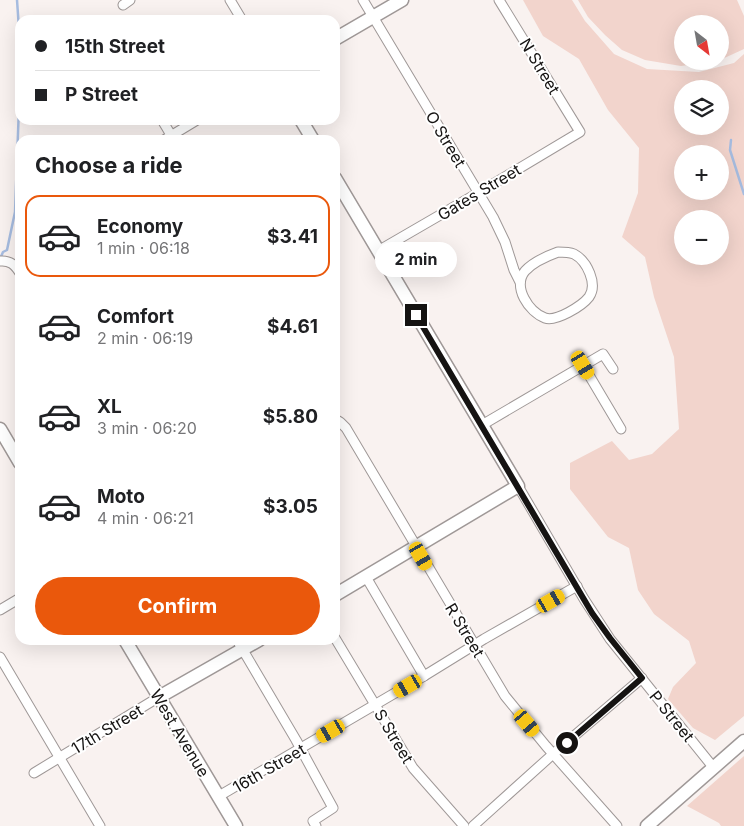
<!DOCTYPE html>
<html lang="en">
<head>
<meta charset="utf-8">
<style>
	:root { --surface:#fff; --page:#f2f2f2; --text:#202124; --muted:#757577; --line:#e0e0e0; --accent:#ea580c }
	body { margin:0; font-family:Inter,sans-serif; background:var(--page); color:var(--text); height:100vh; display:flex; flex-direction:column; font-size:19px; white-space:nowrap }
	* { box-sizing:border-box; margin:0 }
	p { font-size:16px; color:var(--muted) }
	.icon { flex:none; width:28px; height:28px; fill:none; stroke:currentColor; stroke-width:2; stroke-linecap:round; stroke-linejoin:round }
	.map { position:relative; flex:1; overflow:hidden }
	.drawer { position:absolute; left:15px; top:135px; width:325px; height:510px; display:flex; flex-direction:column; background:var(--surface); border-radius:15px; box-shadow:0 5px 20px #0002 }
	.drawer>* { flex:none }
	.guide { position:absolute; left:15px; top:15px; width:325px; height:110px; border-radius:15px; box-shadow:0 5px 20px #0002; display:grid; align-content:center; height:110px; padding:0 20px; background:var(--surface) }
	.needle { width:32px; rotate:149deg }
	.tools { position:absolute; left:674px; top:15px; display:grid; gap:10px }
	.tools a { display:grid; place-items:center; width:55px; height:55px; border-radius:50%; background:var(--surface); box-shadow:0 5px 20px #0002; font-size:25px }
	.end { position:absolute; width:22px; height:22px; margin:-11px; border:6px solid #151312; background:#fff; box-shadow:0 0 0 2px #fff }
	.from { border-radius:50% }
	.bubble { position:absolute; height:35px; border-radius:18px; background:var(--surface); box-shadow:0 5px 20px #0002; font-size:16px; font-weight:700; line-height:35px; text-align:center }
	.car { position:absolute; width:15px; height:30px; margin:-15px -8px; border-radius:6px; box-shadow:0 0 4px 1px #0007; background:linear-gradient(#f5c518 24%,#345 0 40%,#f5c518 0 76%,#345 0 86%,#f5c518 0) }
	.guide b { display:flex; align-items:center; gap:18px; height:48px; font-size:19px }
	.guide b+b { border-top:1px solid var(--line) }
	.guide i { width:12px; height:12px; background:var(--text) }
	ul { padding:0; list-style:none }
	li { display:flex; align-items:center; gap:15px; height:82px; margin:0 10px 8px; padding:0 10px; border:2px solid transparent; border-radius:15px }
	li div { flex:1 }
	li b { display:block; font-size:19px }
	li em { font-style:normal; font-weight:700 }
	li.active { border-color:var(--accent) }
	li>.icon { width:45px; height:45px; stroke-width:1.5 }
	h2 { padding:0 20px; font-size:22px; line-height:60px }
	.cta { display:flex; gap:10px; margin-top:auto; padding:10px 20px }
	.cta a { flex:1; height:58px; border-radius:30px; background:var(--accent); color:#fff; font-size:20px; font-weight:700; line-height:58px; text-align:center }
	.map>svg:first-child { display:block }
</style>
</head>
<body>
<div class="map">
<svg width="744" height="826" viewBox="0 0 744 826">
	<rect width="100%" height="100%" fill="#f9f2f0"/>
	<g fill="#f2d4cc" fill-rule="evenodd">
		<path d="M523 0H572L585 21 614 54 647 69 699 72 734 63 744 54V716L715 740 693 728 668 699 673 687 696 663 689 641 654 614 638 590 629 548 608 537 570 489V463L612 441 629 460 652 454 679 429 674 357 654 297 645 257 622 237 638 193 639 148 608 110 579 59 543 36ZM682 89H720V126H682ZM682 154H720V191H682ZM682 219H720V256H682Z"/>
		<polygon points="578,0 737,0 744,16 744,49 720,60 720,24 682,24 682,61 717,61 681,66 645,60 622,50 605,35 588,17"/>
		<polygon points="744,756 744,826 721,826 719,823 687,806"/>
	</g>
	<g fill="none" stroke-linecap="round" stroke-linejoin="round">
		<g stroke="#a6bce0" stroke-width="2.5">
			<polyline points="731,140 730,150 744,194"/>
			<polyline points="0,259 3,252 7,250 15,212 19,107 19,29 17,0"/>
		</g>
		<g stroke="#9f9897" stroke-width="11">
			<g id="street">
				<polyline points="230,0 242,20"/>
				<polyline points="363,0 493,217 505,242 514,270 520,282"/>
				<polyline points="123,5 130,0"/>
				<polyline points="162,120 171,135"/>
				<polyline points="164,140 197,120"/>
				<polyline points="378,251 478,193 580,132 499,0"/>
				<path d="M558 252C563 252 569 252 574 254 587 261 598 284 589 297 582 306 556 322 545 318 529 312 512 287 525 271 533 262 547 256 558 252Z"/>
				<path d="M0 261C10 260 15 265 20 273"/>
				<polyline points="583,365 621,429"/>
				<polyline points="335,419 340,422 346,428 505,696 546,746 617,826"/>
				<polyline points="482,425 603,354 613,369"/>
				<polyline points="518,486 584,599 610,639 713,767"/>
				<polyline points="366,577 424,676"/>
				<polyline points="0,610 20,598"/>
				<polyline points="335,638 413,768 464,826"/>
				<polyline points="237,640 296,740 333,808 313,821 316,826"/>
				<polyline points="0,657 100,826"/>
				<polyline points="34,773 159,697"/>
				<polyline points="219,796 424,676 484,639 577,586"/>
				<polyline points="473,826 553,754 642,678"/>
			</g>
		</g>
		<g stroke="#9f9897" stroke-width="15">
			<g id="secondary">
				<polyline points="335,39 402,0"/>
				<polyline points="301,120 313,140"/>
				<polyline points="335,178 518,486 335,595"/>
				<polyline points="0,429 20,463"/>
				<polyline points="125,640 236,826"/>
				<polyline points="159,697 259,640"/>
				<polyline points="647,826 744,741"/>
			</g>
		</g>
		<use href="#street" stroke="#fff" stroke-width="9"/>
		<use href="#secondary" stroke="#fff" stroke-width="12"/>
	</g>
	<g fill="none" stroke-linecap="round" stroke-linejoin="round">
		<polyline stroke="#151312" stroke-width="6" points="416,315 592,613 610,638 642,678 567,743"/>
	</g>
	<g text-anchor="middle" stroke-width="4" stroke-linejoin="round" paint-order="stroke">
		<g font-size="16" fill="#151312" stroke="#fff">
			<text transform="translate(540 66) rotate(59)" y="6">N Street</text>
			<text transform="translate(446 139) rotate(59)" y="6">O Street</text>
			<text transform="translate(479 192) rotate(-31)" y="6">Gates Street</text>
			<text transform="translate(465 630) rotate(59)" y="6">R Street</text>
			<text transform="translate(672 716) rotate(51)" y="6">P Street</text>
			<text transform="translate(107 729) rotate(-31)" y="6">17th Street</text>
			<text transform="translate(180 733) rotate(59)" y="6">West Avenue</text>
			<text transform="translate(394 736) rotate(59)" y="6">S Street</text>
			<text transform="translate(269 768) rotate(-30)" y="6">16th Street</text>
		</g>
	</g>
</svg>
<div class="tools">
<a><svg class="needle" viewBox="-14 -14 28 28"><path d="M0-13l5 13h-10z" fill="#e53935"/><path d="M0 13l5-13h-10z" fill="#757577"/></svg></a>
<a><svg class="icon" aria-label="layers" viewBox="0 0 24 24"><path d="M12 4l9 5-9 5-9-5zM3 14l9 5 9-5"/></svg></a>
<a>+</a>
<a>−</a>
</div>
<i class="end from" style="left:567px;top:743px"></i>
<i class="end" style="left:416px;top:315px"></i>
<div class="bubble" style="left:375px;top:242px;width:82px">2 min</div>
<i class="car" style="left:583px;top:365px;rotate:149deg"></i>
<i class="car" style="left:421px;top:556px;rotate:150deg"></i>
<i class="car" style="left:551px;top:601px;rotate:60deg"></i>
<i class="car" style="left:408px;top:686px;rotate:240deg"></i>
<i class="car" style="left:527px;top:723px;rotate:140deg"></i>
<i class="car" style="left:331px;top:731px;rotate:240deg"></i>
<div class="guide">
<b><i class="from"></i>15th Street</b>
<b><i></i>P Street</b>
</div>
<section class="drawer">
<h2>Choose a ride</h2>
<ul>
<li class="active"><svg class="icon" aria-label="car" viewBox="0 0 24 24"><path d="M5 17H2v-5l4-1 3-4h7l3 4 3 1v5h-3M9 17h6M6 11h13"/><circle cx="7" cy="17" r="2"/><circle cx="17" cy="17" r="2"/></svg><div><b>Economy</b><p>1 min · 06:18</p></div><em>$3.41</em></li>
<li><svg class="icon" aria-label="car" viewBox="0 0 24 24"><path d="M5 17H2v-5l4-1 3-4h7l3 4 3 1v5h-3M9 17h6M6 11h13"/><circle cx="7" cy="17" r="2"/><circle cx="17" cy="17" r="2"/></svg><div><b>Comfort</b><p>2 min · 06:19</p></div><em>$4.61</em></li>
<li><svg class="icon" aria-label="car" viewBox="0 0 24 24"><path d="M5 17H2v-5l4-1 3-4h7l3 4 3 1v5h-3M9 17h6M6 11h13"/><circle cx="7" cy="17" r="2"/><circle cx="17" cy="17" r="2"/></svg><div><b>XL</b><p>3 min · 06:20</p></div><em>$5.80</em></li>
<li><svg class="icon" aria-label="car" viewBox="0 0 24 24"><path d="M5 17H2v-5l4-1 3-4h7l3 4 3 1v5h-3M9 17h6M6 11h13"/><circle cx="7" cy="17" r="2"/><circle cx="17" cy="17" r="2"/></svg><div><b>Moto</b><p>4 min · 06:21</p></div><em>$3.05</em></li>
</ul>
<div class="cta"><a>Confirm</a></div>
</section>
</div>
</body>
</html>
